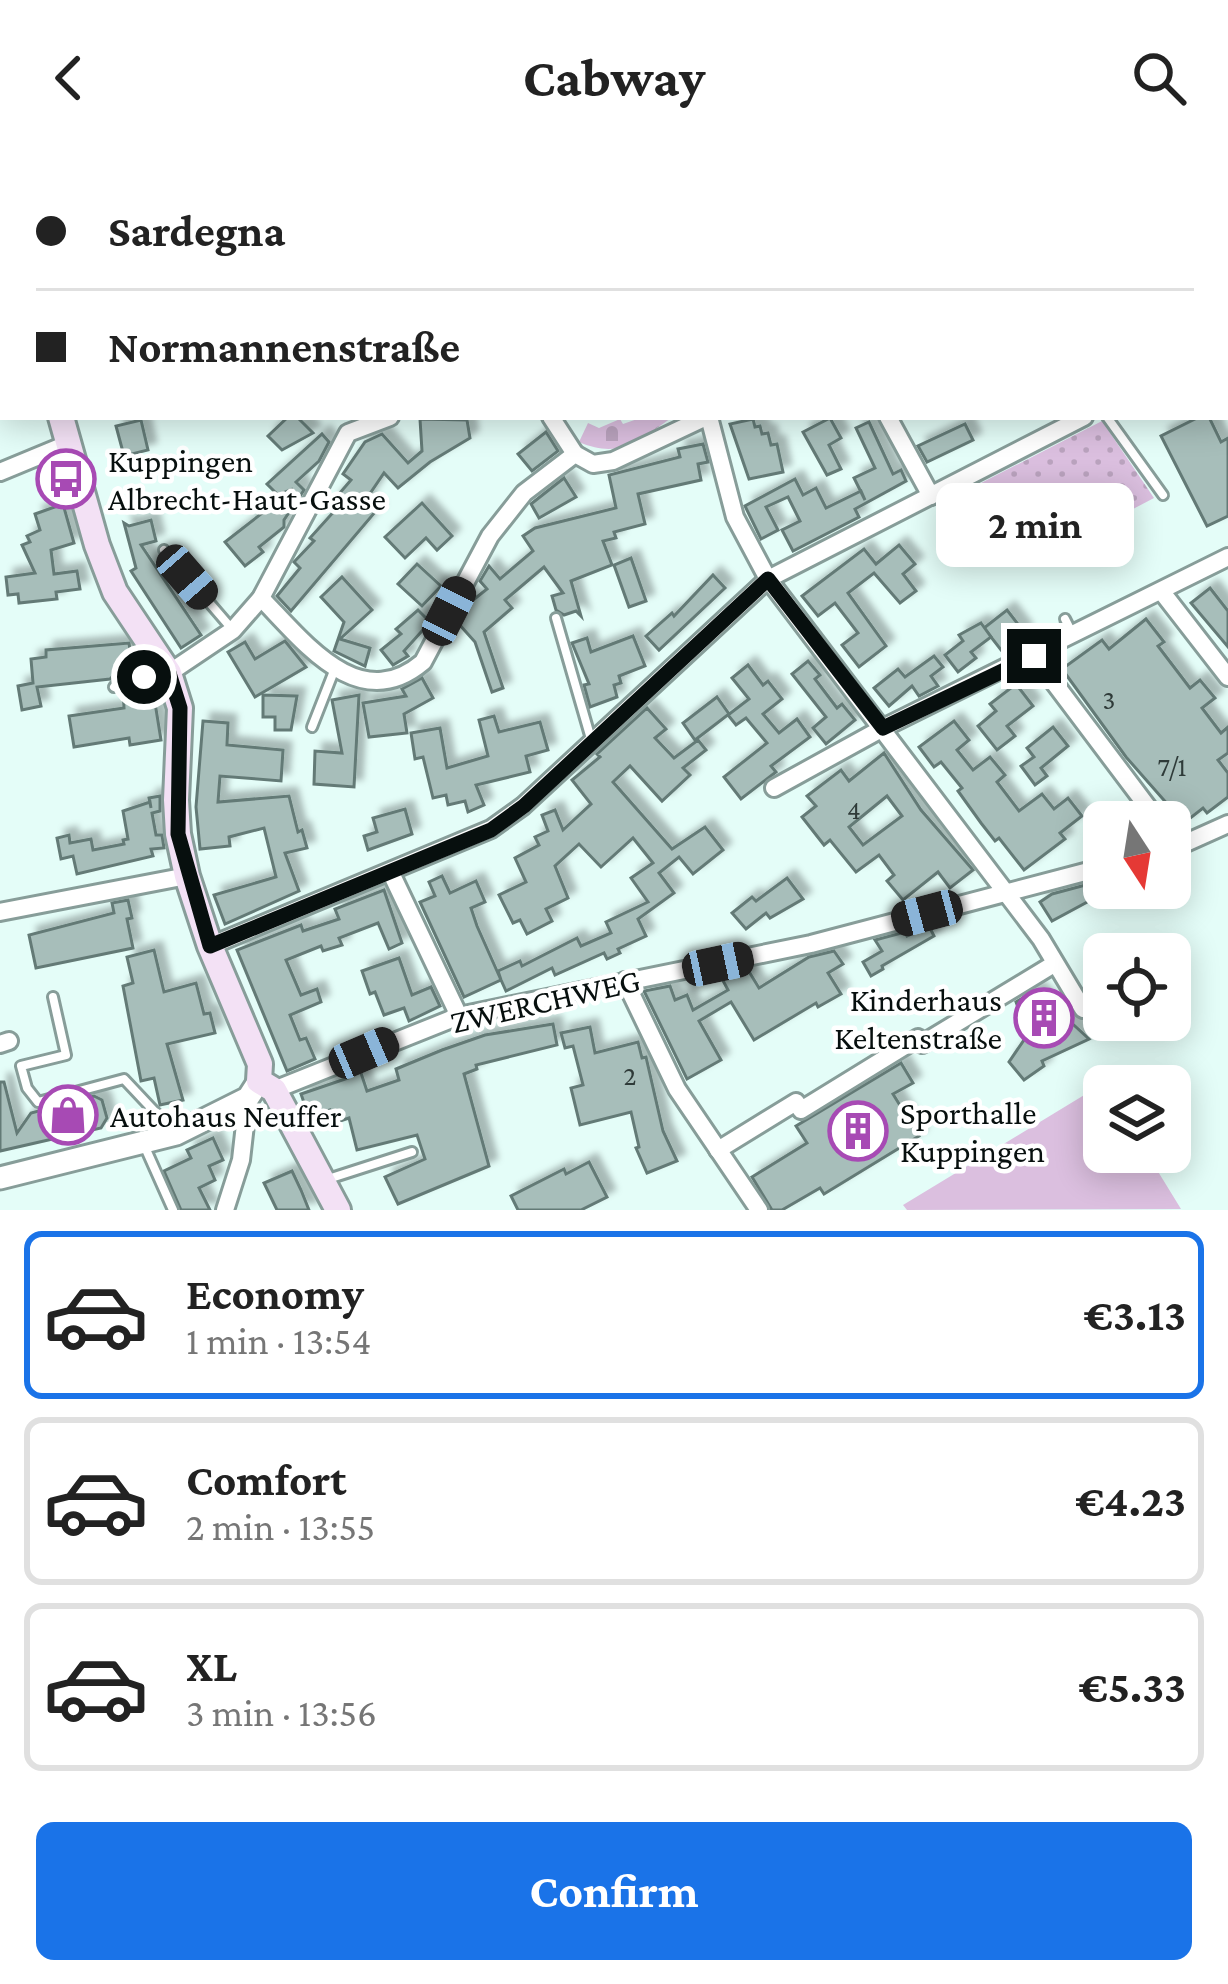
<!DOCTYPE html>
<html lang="en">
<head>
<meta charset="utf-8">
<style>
	:root { --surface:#fff; --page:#f6f6f6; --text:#222; --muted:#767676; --line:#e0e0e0; --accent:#1a73e8 }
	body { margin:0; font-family:"Crimson Pro",serif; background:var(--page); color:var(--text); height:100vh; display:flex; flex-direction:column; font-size:45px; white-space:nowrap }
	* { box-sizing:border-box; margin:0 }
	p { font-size:39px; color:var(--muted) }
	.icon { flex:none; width:66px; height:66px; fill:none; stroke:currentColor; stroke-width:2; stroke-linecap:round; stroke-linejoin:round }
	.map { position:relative; height:1054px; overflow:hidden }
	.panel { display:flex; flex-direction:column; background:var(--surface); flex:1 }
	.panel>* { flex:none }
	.top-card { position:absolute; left:0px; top:0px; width:1230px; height:264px; box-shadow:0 6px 30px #0003; display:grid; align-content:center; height:264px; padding:0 36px; background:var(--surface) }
	.needle { width:78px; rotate:168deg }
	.controls { position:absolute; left:1083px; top:645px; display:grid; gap:24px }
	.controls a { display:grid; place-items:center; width:108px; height:108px; border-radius:18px; background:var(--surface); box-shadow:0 6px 30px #0003; font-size:60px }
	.end { position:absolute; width:54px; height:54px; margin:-27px; border:15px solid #070f0e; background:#fff; box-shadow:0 0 0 6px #fff }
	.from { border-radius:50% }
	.bubble { position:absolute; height:84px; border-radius:18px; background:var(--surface); box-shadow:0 6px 30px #0003; font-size:39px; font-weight:700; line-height:84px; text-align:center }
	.car { position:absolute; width:36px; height:72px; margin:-36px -18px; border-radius:15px; box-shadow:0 0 9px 3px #0007; background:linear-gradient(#222 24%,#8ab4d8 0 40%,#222 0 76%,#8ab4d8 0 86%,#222 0) }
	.top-card b { display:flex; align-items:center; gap:42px; height:114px; font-size:45px }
	.top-card b+b { border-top:3px solid var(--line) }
	.top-card i { width:30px; height:30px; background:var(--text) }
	ul { padding:21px 0 0; list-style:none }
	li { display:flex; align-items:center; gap:36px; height:168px; margin:0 24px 18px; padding:0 12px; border:6px solid var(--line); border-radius:18px }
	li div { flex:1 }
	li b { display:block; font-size:45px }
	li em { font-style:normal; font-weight:700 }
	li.active { border-color:var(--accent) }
	li>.icon { width:108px; height:108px; stroke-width:1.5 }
	.primary-button { display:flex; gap:24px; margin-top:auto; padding:24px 36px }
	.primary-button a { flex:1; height:138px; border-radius:18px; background:var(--accent); color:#fff; font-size:48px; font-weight:700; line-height:138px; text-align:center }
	header { display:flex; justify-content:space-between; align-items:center; height:156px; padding:0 36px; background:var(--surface); font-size:54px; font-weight:700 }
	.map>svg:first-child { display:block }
</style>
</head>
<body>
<header><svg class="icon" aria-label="back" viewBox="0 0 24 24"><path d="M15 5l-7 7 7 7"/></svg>Cabway<svg class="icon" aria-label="search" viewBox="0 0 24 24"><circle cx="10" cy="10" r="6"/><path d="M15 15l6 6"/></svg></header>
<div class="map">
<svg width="1228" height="1054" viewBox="0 0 1228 1054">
	<defs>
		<pattern id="grass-dots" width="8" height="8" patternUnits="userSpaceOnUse" patternTransform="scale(3)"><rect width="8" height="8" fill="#dbbfdf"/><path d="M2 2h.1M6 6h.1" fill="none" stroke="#baa3be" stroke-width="1.8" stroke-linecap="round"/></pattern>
		<pattern id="cemetery-stones" width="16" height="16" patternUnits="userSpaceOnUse" patternTransform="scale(3)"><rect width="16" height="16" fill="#dbbfdf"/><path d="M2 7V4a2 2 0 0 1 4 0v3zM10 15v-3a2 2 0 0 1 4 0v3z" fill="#baa3be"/></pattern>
		<filter id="shadow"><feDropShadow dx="8" dy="-8" stdDeviation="3" flood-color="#0004"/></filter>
	</defs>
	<rect width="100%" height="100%" fill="#e4fdf8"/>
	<polygon fill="url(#grass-dots)" points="1102,265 1154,342 1057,393 1046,380 998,408 952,342"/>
	<path fill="url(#cemetery-stones)" d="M643 261H673C638 284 621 304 579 286L588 267 599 272 620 263 623 268Z"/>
	<polygon fill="#dbbfdf" points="1104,927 1104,996 1146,996 1181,1053 907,1054 903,1049"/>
	<g fill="#a7beba" stroke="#647a76" stroke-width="3" fill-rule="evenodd" filter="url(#shadow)">
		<polygon points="288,261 297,261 313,277 282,294 268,280"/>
		<polygon points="1199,261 1209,261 1221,286 1228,282 1228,360 1207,370 1161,280"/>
		<polygon points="830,262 841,282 829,289 841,313 827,319 803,276"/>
		<polygon points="420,263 467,264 470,282 430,306 398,332 384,317 365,345 376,355 291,455 277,440 300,412 294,406 314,385 310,382 338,351 332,346 351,324 343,318 365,286 382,278 408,307 422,295"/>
		<polygon points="753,263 755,271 760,270 762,278 768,277 771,289 777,288 783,316 749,323 730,268"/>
		<polygon points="141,264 148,294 124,300 116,270"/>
		<polygon points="869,266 893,318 901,314 906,325 855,353 859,361 793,395 782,374 800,365 788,341 766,351 778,374 761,383 745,350 795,323 803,339 816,332 826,352 861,335 865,344 854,322 875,312 856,272"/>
		<polygon points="965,268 973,284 927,306 918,290"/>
		<polygon points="546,276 558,295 532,315 518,298"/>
		<polygon points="322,278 329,286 319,305 296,326 304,334 284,364 284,371 259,391 263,396 245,410 225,386 293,333 278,339 267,328"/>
		<polygon points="703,288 708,306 698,308 701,324 638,338 645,368 614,376 616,382 603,385 612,409 571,425 581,460 576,455 564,459 556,454 552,440 563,437 544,411 505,444 512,452 484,476 503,532 492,536 475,486 458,467 468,448 487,433 480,425 489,410 500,423 533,395 523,380 535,372 616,352 609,319 680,301 678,293"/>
		<polygon points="564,322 576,341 539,362 531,348"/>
		<polygon points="422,347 452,380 437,394 426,382 405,402 385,381"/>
		<polygon points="63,348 74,387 51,394 54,418 77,415 80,433 56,436 57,443 19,447 18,438 8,439 6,421 35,417 22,389 30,386 27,380 40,374 35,358"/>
		<polygon points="151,364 156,385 141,389 201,479 181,492 131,415 136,412 124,367 129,370"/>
		<polygon points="899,389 915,408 903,418 916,435 900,447 874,417 848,437 886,490 859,511 842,489 858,477 835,447 818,460 802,440 864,393 876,408"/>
		<polygon points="631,402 646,445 629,451 614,409"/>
		<polygon points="417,408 441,430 422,450 398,428"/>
		<polygon points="713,419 725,432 659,494 646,480 672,457 674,460"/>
		<polygon points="342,421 372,454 340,483 370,492 365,510 334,495 344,466 321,441"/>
		<polygon points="1210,432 1228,455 1228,491 1191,447"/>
		<polygon points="418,454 430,466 404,495 408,500 393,509 381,494 401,478 396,473"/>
		<polygon points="1007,454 1024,476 1001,494 984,472"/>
		<polygon points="1146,463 1164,486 1158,490 1190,532 1200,524 1215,542 1202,552 1221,577 1228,571 1228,597 1218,604 1228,617 1228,641 1207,657 1203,652 1184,667 1126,601 1062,513 1102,484 1109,493"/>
		<polygon points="981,467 991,481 971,496 976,502 958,516 945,499 963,485 959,479"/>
		<polygon points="633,480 645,510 619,520 621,527 614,529 617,541 590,551 584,529 589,528 572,487 587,482 591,496"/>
		<polygon points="285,485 306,511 255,541 228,496 245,486 255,503"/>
		<polygon points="129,487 133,514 116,517 110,523 37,531 41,550 22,554 18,530 33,527 31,503 46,501 46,494"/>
		<polygon points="934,500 943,511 931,520 938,530 919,540 912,530 889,550 874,532 898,513 905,521"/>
		<polygon points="808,505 820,519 815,523 837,552 842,548 855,564 826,588 813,572 826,561 792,518"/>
		<polygon points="748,509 763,529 768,525 782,543 763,558 779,577 797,563 810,581 771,610 776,616 741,643 724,621 767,587 746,562 736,569 728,559 749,543 732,522"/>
		<polygon points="422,522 433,542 404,558 407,577 369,581 363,547 406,540 402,533"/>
		<polygon points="152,528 161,584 130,589 129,582 74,591 69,560 124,552 123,533"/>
		<polygon points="1016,528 1033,550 1007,570 1015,580 997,594 978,570 996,555 990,548"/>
		<polygon points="263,539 297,540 291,574 275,574 275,561 263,561"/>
		<polygon points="359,539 354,631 314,628 315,595 342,597 332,544"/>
		<polygon points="717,541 729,558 695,584 683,567"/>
		<polygon points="647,552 666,573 655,582 674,602 698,584 706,594 683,612 690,619 662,645 630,610 613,626 672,693 705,671 723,694 693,718 679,701 659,717 674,737 638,763 646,780 618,793 620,797 607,803 604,797 555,819 552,812 506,835 501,824 464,841 420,746 435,740 429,726 442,720 450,737 476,725 485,746 471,752 477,770 501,824 498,815 520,805 522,810 577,782 581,790 611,777 606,766 648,746 631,722 653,707 633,682 601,711 579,688 555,710 568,742 546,753 552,765 527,778 520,764 513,767 499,739 526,726 515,702 539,689 535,681 548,675 542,659 555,654 563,674 591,648 572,624 600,601 597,598"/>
		<polygon points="494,560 499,576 540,566 548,594 526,600 530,616 476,629 484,649 468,656 465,645 448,649 446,639 433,642 423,601 415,603 411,577 440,572 447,612 488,600 479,564"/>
		<polygon points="203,565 228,567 227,589 283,594 281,625 220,620 218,646 289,640 298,676 302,674 307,692 285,697 299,735 225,768 214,739 276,721 264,672 229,681 230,690 200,693 196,651"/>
		<polygon points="954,565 969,584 957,594 973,614 990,601 1005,619 997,626 1019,655 1042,638 1054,653 1068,642 1082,660 1060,677 1065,683 1024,714 999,682 995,685 981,667 958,635 962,632 941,606 934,611 919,591"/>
		<polygon points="1053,571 1068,590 1041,612 1047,620 1035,629 1021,610 1034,601 1027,592"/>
		<path d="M884 597 921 654 973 714 950 732 938 716 903 744 887 725 894 719 879 699 856 716 830 684 824 689 802 661 816 650 807 640 841 614 849 625ZM887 640 902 660 863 689 849 671Z"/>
		<polygon points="160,640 160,655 152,657 156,679 162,679 164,692 151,693 153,700 77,718 73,700 61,703 57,682 69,679 70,687 91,683 93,694 124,688 123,684 128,683 123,655 150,646 151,652 149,642"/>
		<polygon points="405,653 412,678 368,694 364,680 377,676 373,662"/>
		<polygon points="787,722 803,743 770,762 766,757 746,773 732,757 752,741 756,745"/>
		<polygon points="1104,724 1102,738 1052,765 1040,746 1052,738"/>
		<polygon points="384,734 402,787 389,793 378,767 339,782 342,789 323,795 321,790 286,804 301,839 317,833 321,846 290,859 300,884 306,882 315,903 287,915 237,794 301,769 303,775 339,763 335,753"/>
		<polygon points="128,744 132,762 127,763 133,792 36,812 29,779 114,757 112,747"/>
		<polygon points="929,770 934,780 882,810 883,813 871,820 863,806 882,795 875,784 905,776 907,780"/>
		<polygon points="154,794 164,836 196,827 204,858 210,857 215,877 167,888 183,944 160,949 154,922 141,925 123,830 133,827 127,801"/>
		<polygon points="834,795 843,808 828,817 841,838 818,851 816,847 754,884 731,846 699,865 721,904 687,923 644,835 670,830 675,844 687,839 693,854 728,834 721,821 725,819 734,820 748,814 759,832 809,801"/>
		<polygon points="399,802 412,839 431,831 440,850 409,865 404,852 384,859 375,836 370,838 362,815"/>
		<polygon points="1036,834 1089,883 1042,905 1044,910 1024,924 1009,906 1028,878 1016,846"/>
		<polygon points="553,868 557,889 476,909 477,913 464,918 489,1010 398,1048 385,1021 425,1003 417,979 357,994 349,962 334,967 330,954 309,961 301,938 348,922 347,919 360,914 367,935 399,924 396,913 442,894 485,879"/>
		<polygon points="590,871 595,897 638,886 642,902 646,901 663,975 677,1005 647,1017 636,992 639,991 631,956 580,969 571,932 583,929 573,890 565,892 561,877"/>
		<polygon points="901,907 913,927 893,938 919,980 824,1038 820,1032 782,1054 772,1054 752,1021 807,987 796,970"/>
		<polygon points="0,926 4,926 17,977 31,957 94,940 102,944 107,962 101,972 0,995"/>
		<polygon points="213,982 223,1004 209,1010 215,1024 199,1032 210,1054 181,1054 164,1015 191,1002 187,994"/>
		<polygon points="589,1006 607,1041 581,1054 518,1054 511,1040 564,1013 566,1018"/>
		<polygon points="292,1015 301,1034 309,1054 277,1054 264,1027"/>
	</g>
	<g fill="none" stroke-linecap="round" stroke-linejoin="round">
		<g stroke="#879d99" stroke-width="14">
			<g id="service">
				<polyline points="1107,261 1163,339"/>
				<polyline points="164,394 232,473"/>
				<polyline points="556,462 591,583"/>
				<polyline points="1065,463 1073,479"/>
				<polyline points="114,531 119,525 163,518"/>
				<polyline points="312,571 334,515"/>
				<polyline points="53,841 66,899 21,910 27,932 38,946 124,923 171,973"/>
				<polyline points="144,989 173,1054"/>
				<polyline points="325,1024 412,996"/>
			</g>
		</g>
		<g stroke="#879d99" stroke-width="22">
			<g id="minor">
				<polyline points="145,0 146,3"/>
				<polyline points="271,3 271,0"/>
				<polyline points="486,3 486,0"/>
				<polyline points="690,3 690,0"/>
				<polyline points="1019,3 1019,0"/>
				<polyline points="1227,188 1228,188"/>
				<polyline points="1227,244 1228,245"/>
				<polyline points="551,261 575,298"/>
				<polyline points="709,261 735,361 768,423 1041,783 1083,853"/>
				<polyline points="888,261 931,340"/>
				<polyline points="0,316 70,287"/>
				<polyline points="1162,436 1228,521"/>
				<path d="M261 442C304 486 359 560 423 506L490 380 524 337 575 298 593 308 613 305 706 261"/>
				<polyline points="1034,500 1159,666"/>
				<polyline points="169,517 233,474 261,442 348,277 390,261"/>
				<polyline points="774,632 883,572 1228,401"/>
				<polyline points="1170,694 1228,668"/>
				<polyline points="391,717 459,860"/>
				<polyline points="0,756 187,720"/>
				<polyline points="210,790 491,673 523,650 768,423 1084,261"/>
				<polyline points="625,825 677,933 759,1054"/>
				<polyline points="0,888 9,885"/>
				<polyline points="274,934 459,860 811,788 1104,711"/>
				<polyline points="718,994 796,946 801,954 918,882 922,888 1054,808"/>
				<polyline points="225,1054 241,1004 248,942"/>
			</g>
		</g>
		<g stroke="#879d99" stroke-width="27">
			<polyline id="tertiary" points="0,1022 176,978 248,942 259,925"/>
		</g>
		<g stroke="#879d99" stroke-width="30">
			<g id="secondary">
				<polyline points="636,0 653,3"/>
				<polyline points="286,3 307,0"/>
				<polyline points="0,21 3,22"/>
				<polyline points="1227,147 1228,148"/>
				<polyline points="61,261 97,389 115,436 169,517 180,552 176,644 178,678 187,720 210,790 260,908 259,925 274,934 338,1054"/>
			</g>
		</g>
		<use href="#service" stroke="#fff" stroke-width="8"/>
		<use href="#minor" stroke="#fff" stroke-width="16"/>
		<use href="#tertiary" stroke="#fff" stroke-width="21"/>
		<use href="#secondary" stroke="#f3e1f5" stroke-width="24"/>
	</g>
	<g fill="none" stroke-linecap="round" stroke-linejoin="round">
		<polyline stroke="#070f0e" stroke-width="15" points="144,521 169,517 180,552 178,678 210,790 491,674 524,650 768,423 883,572 1034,500"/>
	</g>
	<defs>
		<g id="bus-ring" transform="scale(3)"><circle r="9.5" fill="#fff" stroke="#a74ab4" stroke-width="1.5"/><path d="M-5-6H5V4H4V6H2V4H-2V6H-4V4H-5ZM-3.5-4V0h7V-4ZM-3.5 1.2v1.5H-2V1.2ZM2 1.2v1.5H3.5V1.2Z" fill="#a74ab4"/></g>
		<g id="building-ring" transform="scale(3)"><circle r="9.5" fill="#fff" stroke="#a74ab4" stroke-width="1.5"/><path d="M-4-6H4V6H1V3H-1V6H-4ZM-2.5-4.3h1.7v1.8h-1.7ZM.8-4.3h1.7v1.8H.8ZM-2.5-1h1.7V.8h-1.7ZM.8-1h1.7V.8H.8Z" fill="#a74ab4"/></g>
		<g id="shop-ring" transform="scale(3)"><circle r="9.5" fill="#fff" stroke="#a74ab4" stroke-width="1.5"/><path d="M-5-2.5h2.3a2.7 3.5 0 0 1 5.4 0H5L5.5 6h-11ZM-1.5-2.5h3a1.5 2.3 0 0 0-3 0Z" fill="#a74ab4"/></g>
	</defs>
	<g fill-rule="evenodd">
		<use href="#bus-ring" x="66" y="323"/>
		<use href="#building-ring" x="1044" y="862"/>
		<use href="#shop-ring" x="68" y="959"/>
		<use href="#building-ring" x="858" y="975"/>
	</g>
	<g text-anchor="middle" stroke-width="9" stroke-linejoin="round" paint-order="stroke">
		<g font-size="27" fill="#2f3b39">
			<text x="1109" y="553">3</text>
			<text x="1172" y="620">7/1</text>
			<text x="854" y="663">4</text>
			<text x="630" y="929">2</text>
		</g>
		<g font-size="33" fill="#070f0e" stroke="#fff" text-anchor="start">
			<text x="108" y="316">Kuppingen<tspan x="108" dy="38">Albrecht-Haut-Gasse</tspan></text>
			<text x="1002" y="855" text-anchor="end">Kinderhaus<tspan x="1002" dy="38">Keltenstraße</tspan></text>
			<text x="900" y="968">Sporthalle<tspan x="900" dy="38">Kuppingen</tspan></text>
			<text x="110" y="971">Autohaus Neuffer</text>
		</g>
		<g font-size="33" fill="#070f0e" stroke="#fff">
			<text transform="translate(545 844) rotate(-13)" y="12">ZWERCHWEG</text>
		</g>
	</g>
</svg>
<div class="controls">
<a><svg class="needle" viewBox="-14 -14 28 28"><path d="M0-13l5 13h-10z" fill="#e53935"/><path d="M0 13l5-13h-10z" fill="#767676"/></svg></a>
<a><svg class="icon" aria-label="locate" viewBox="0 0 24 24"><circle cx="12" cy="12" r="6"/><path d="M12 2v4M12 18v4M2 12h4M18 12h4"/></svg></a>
<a><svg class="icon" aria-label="layers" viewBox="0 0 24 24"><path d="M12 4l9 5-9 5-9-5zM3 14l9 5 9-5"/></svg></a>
</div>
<i class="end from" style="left:144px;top:521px"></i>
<i class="end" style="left:1034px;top:500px"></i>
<div class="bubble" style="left:936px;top:327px;width:198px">2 min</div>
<i class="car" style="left:187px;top:421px;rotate:139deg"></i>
<i class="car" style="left:449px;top:455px;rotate:27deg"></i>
<i class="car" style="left:927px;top:757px;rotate:255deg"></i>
<i class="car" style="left:718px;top:808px;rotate:78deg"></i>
<i class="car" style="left:364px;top:897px;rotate:67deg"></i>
<div class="top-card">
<b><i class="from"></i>Sardegna</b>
<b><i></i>Normannenstraße</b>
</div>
</div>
<section class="panel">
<ul>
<li class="active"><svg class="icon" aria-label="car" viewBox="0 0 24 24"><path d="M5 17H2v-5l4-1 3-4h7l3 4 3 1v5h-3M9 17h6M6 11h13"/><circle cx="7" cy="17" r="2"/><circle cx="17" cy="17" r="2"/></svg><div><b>Economy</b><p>1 min · 13:54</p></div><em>€3.13</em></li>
<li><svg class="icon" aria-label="car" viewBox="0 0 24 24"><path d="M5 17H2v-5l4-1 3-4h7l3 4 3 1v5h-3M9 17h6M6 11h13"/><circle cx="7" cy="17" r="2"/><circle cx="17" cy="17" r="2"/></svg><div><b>Comfort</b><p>2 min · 13:55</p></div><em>€4.23</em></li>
<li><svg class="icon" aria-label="car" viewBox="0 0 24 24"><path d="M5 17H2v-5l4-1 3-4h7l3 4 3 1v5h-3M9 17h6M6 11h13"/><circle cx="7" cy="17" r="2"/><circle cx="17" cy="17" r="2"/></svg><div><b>XL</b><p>3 min · 13:56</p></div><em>€5.33</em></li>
</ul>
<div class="primary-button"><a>Confirm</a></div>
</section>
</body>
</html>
